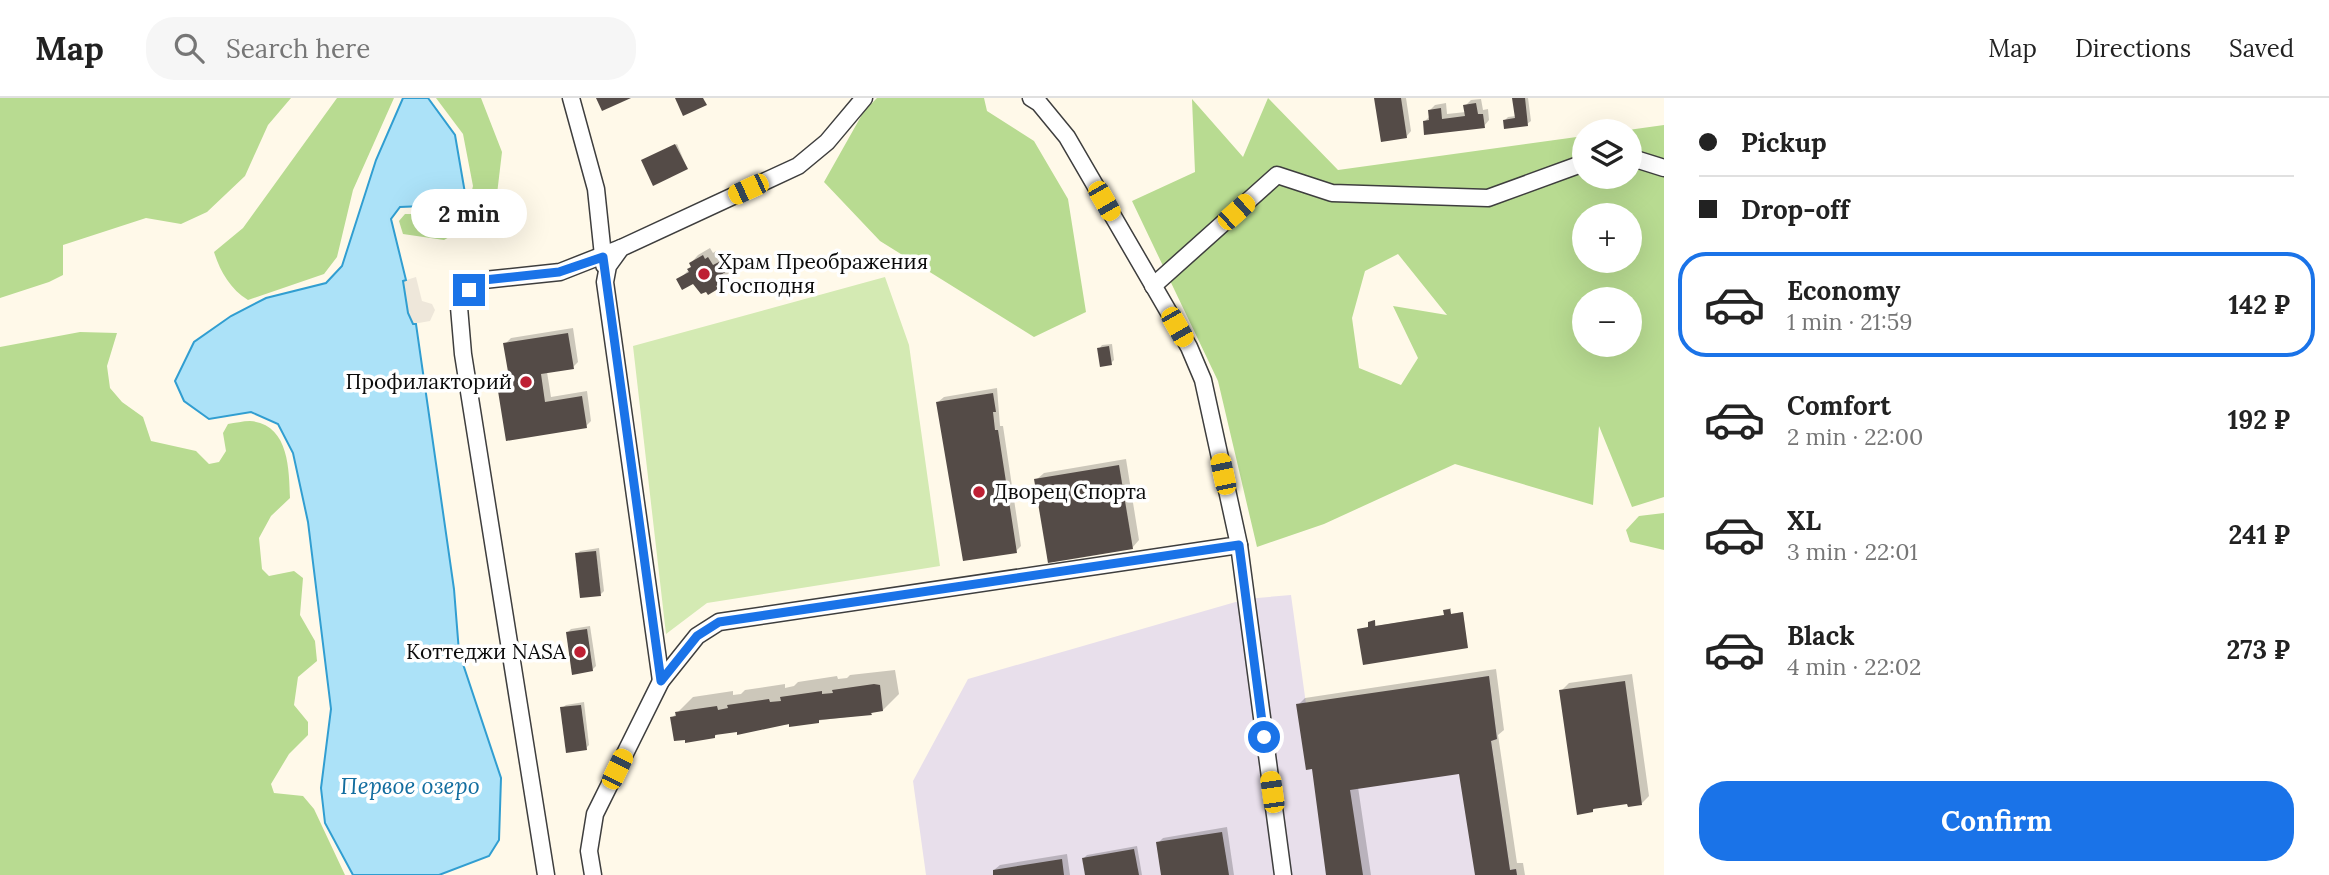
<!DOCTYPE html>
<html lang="en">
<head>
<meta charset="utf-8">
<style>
	:root { --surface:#fff; --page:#f6f6f6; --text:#222; --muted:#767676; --line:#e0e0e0; --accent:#1a73e8 }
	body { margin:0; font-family:Lora,serif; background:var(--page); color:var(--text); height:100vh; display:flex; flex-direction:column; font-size:26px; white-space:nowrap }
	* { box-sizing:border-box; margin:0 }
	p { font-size:23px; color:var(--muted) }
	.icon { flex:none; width:38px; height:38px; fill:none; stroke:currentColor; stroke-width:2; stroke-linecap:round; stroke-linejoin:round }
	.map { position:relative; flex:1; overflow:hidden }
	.panel { display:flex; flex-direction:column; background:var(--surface); width:665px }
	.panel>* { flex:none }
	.banner { display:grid; align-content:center; height:154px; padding:0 35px; background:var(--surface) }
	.tools { position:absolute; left:1572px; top:21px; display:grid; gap:14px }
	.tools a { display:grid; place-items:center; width:70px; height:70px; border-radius:50%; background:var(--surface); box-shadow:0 7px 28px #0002; font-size:35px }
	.end { position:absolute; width:32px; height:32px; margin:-16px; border:9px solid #1a73e8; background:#fff; box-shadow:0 0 0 4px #fff }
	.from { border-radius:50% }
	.bubble { position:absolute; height:49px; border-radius:24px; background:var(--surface); box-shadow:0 7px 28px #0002; font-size:23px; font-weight:700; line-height:49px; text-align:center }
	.car { position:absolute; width:21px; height:42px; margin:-21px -10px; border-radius:9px; box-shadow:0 0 5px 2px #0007; background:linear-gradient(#f5c518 24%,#345 0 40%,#f5c518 0 76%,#345 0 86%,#f5c518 0) }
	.banner b { display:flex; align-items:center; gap:24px; height:66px; font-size:26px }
	.banner b+b { border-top:2px solid var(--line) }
	.banner i { width:18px; height:18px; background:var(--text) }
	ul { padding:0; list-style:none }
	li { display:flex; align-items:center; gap:21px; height:105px; margin:0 14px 10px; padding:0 21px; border:4px solid transparent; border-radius:28px }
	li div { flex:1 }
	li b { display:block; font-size:26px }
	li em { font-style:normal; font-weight:700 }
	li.current { border-color:var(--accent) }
	li>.icon { width:63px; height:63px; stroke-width:1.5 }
	.action { display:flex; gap:14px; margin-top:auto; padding:14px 35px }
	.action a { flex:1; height:80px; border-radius:28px; background:var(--accent); color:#fff; font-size:28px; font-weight:700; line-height:80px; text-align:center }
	header { display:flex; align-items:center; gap:42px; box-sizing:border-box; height:98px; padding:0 35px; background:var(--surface); border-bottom:2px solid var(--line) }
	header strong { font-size:33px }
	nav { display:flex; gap:38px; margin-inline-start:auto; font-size:24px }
	.search { width:490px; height:63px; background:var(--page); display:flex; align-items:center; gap:18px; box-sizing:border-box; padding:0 24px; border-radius:28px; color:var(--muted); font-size:26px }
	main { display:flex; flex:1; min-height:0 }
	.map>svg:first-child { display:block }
</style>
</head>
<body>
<header>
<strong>Map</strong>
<div class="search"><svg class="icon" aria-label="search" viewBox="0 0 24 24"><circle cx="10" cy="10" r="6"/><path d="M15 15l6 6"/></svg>Search here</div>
<nav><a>Map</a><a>Directions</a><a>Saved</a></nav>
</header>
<main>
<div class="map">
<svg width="1664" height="777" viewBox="0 0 1664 777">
	<rect width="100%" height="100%" fill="#fff9e9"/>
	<polygon fill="#e8dfeb" points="1291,497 1306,606 1489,578 1497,641 1491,643 1510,772 1516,771 1517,777 926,777 913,683 968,581 1246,501"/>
	<polygon fill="#d4eab3" points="885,179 909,247 940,468 707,505 666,536 633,248"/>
	<g fill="#b8db91" fill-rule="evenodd">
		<polygon points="0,0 291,0 268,27 245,78 207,114 181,126 146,120 63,147 63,177 49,184 0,200"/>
		<path d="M337 0H394L353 92 337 159 324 176 248 202C230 191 220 173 214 154L243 130Z"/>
		<polygon points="436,0 481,0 502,54 497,96 481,121 444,142 403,136 399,123 405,116 447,116 469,104 473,88 463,36"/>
		<polygon points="877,0 984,0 987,13 1034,43 1068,101 1086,214 1034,239 880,143 824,84 864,13"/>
		<path d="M1268 0 1338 72 1584 38V79H1629V33H1621L1664 27V399L1632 409 1599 328 1593 407 1455 366 1324 426 1257 449 1218 283 1132 103 1195 74 1192 1 1243 59ZM1584 117H1629V163H1584ZM1398 156 1447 217 1393 208 1418 260 1401 287 1359 270 1352 220 1365 173ZM1584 201H1629V247H1584Z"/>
		<path d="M80 234 117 235 107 268 110 290 122 304 143 319 151 343 196 353 209 366 219 364 226 353 223 335 228 326C235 325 243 323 250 323 289 326 289 371 290 400L271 418 259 440 262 471 269 478 294 473 303 480 300 517 315 543 317 563 298 579 294 607 308 624V637L289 656 271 686 274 695 303 698 314 711 345 777H0V249Z"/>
		<polygon points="1664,415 1664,452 1630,444 1626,432 1639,418"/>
	</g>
	<polygon fill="#eee7da" points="416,179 422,203 432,206 435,212 430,223 413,226 408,215 403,183"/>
	<polygon fill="#ace2f8" stroke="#319ed1" stroke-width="2" points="403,0 428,0 455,37 465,95 447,107 400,109 391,121 406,182 403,183 408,215 413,226 416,226 454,491 459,554 501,680 499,742 489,758 439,777 353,777 325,725 321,690 331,611 308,424 293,355 278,326 251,314 209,321 184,303 175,283 194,244 231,218 266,200 326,185 342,168 376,62"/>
	<g fill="#0003">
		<polygon points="1376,0 1406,0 1411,33 1406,39"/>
		<polygon points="1514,0 1528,0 1531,23 1527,26 1505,22 1508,19 1516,18"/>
		<polygon points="1481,1 1483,12 1488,11 1489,22 1484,28 1424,24 1430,18 1430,12 1435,7 1446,5 1447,16 1466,14 1465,8 1471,2"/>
		<polygon points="677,46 687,70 644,62"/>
		<polygon points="710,150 713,155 716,153 721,161 729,156 733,165 727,171 729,175 724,180 725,182 717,190 709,195 693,183 678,182 689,172 692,168 691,165 698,157"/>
		<polygon points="573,230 578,264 573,269 547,274 551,299 587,293 591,323 586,328 500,293 506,288 512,287 505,246 511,240"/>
		<polygon points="1112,246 1114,262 1111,265 1099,251 1102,247"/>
		<polygon points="997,290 1000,328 1003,328 1021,448 1016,453 938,304 944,299"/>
		<polygon points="1126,361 1139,442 1132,450 1036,382 1044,375"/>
		<polygon points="599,450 604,493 601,496 577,456 580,453"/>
		<polygon points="1451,510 1451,516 1463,514 1467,549 1370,529 1371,523 1375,522 1376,528 1445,517 1445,512"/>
		<polygon points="590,528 596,568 592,572 568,534 571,531"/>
		<polygon points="1496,571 1504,632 1498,637 1517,765 1523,765 1525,777 1477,777 1461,674 1358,689 1371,777 1328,777 1313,669 1298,607 1305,600"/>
		<polygon points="895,572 899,596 883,612 874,613 871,616 718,635 714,639 672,620 693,599 733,593 733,597 741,596 745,592 785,586 785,590 794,588 798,584 837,578 838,581 847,580 850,577"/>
		<polygon points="1632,576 1649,698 1642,705 1628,702 1596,709 1592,713 1561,593 1569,585"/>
		<polygon points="584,604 589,647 586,650 562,610 566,607"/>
		<polygon points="1227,729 1234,777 1163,777 1158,745 1163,740"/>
		<polygon points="1137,748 1142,777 1086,777 1084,760 1087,757"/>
		<polygon points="1067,756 1070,777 995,777 994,772 1000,767"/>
	</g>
	<g fill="#544b47">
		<polygon points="596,0 631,0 602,13"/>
		<polygon points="675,0 703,0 707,7 683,18"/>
		<polygon points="1374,0 1401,0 1407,40 1381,44"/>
		<polygon points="1512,0 1525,0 1528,28 1504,31 1503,22 1515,20"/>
		<polygon points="1476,5 1478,16 1483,16 1485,30 1424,37 1423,23 1429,22 1428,12 1441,10 1442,21 1465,18 1463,7"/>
		<polygon points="675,46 688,71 653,88 641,62"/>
		<polygon points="703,157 705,161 708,159 713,167 721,163 727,173 719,178 723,184 716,188 718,191 708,197 706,194 701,196 693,186 682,192 676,181 689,174 687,171 691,169 689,165"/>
		<polygon points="568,235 574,271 541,276 545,304 582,298 587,330 506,343 498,293 511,291 503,245"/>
		<polygon points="1109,248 1112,267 1100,269 1097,250"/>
		<polygon points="993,295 996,314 993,314 995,332 998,332 1017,455 963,463 936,304"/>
		<polygon points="1119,367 1133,451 1048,465 1034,381"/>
		<polygon points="596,453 601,498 580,500 575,455"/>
		<polygon points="1450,511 1451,516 1463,514 1468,550 1363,567 1357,531 1368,529 1368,524 1375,522 1375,528 1444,517 1443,512"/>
		<polygon points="587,531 593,573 572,577 566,534"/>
		<polygon points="1489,578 1497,641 1491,643 1510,772 1516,771 1517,777 1475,777 1459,676 1350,692 1363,777 1326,777 1312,671 1306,672 1296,606"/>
		<polygon points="1625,583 1642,707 1628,709 1627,706 1593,711 1593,714 1577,717 1559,592"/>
		<polygon points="874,586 880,587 883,613 871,615 872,617 819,622 819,625 789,629 789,626 737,637 737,634 715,637 715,640 685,645 685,642 674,643 670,619 676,618 675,614 717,608 718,612 728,610 727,607 769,601 770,604 781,603 780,599 822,593 822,596 833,595 832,592"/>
		<polygon points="581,607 587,652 566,655 560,609"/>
		<polygon points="1222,734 1229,777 1161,777 1156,744"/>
		<polygon points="1134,751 1139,777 1085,777 1082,760"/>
		<polygon points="1062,761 1064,777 993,777 993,772"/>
	</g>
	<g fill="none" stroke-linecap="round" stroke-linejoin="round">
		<g stroke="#3e3e3e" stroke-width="19">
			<g id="minor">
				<polyline points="571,0 596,91 604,167"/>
				<polyline points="1629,59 1664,70"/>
				<polyline points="1153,188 1277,77 1332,95 1488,100 1584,65"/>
				<polyline points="1239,447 1283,777"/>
				<polyline points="661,583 605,184 608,168 621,150 798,68 827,44 864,0"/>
				<polyline points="546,777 463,256 459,209 469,192 484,182 560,174 621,150"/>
				<polyline points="593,777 589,753 595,716 661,583 697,538 719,524 1239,447 1203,282 1189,249 1067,39 1039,5 1031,0"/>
			</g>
		</g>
		<use href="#minor" stroke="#fff" stroke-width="16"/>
	</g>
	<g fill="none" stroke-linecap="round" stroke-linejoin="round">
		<polyline stroke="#1a73e8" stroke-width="9" points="469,192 484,182 559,174 603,159 661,583 697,538 719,524 1239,447 1264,639"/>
	</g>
	<g fill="#be2034" stroke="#fff" stroke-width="2.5">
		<circle cx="704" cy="176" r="7"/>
		<circle cx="526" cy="284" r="7"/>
		<circle cx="979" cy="394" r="7"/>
		<circle cx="580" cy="554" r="7"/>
	</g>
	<g text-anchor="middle" stroke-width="7" stroke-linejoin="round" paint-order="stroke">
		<g font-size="21" fill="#0b0b0b" stroke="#fff" text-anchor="start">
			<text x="718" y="171">Храм Преображения<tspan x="718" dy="24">Господня</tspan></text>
			<text x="512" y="291" text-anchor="end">Профилакторий</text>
			<text x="993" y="401">Дворец Спорта</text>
			<text x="566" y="561" text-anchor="end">Коттеджи NASA</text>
		</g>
		<g font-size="23" font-style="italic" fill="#126d9f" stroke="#fff">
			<text x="410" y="696">Первое озеро</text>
		</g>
	</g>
</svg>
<div class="tools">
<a><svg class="icon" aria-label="layers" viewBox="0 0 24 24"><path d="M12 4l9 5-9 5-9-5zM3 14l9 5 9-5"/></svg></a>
<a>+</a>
<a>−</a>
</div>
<i class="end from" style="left:1264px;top:639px"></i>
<i class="end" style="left:469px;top:192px"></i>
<div class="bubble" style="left:411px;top:91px;width:116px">2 min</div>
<i class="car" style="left:748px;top:91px;rotate:245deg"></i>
<i class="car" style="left:1104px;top:103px;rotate:150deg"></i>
<i class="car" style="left:1236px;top:114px;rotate:48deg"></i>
<i class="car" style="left:1177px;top:229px;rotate:150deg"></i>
<i class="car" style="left:1223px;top:376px;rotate:348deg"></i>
<i class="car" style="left:617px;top:671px;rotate:26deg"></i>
<i class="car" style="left:1272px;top:694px;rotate:352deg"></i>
</div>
<section class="panel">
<div class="banner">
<b><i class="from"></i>Pickup</b>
<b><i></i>Drop-off</b>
</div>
<ul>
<li class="current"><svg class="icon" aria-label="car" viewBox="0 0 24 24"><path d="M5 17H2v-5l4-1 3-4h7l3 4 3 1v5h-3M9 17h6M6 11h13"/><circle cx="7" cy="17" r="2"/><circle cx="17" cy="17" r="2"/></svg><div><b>Economy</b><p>1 min · 21:59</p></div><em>142 ₽</em></li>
<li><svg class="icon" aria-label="car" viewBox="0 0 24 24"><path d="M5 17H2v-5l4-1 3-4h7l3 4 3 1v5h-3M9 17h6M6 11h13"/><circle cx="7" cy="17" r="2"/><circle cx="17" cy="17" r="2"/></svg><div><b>Comfort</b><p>2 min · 22:00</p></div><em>192 ₽</em></li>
<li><svg class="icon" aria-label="car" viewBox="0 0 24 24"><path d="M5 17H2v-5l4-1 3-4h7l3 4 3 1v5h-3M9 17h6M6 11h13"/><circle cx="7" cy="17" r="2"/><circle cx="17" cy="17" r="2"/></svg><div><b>XL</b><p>3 min · 22:01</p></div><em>241 ₽</em></li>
<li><svg class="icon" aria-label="car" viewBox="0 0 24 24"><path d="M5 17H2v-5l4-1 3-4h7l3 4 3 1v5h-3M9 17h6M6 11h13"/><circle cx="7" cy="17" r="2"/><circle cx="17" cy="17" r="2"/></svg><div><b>Black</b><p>4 min · 22:02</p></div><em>273 ₽</em></li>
</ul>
<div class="action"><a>Confirm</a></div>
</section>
</main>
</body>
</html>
